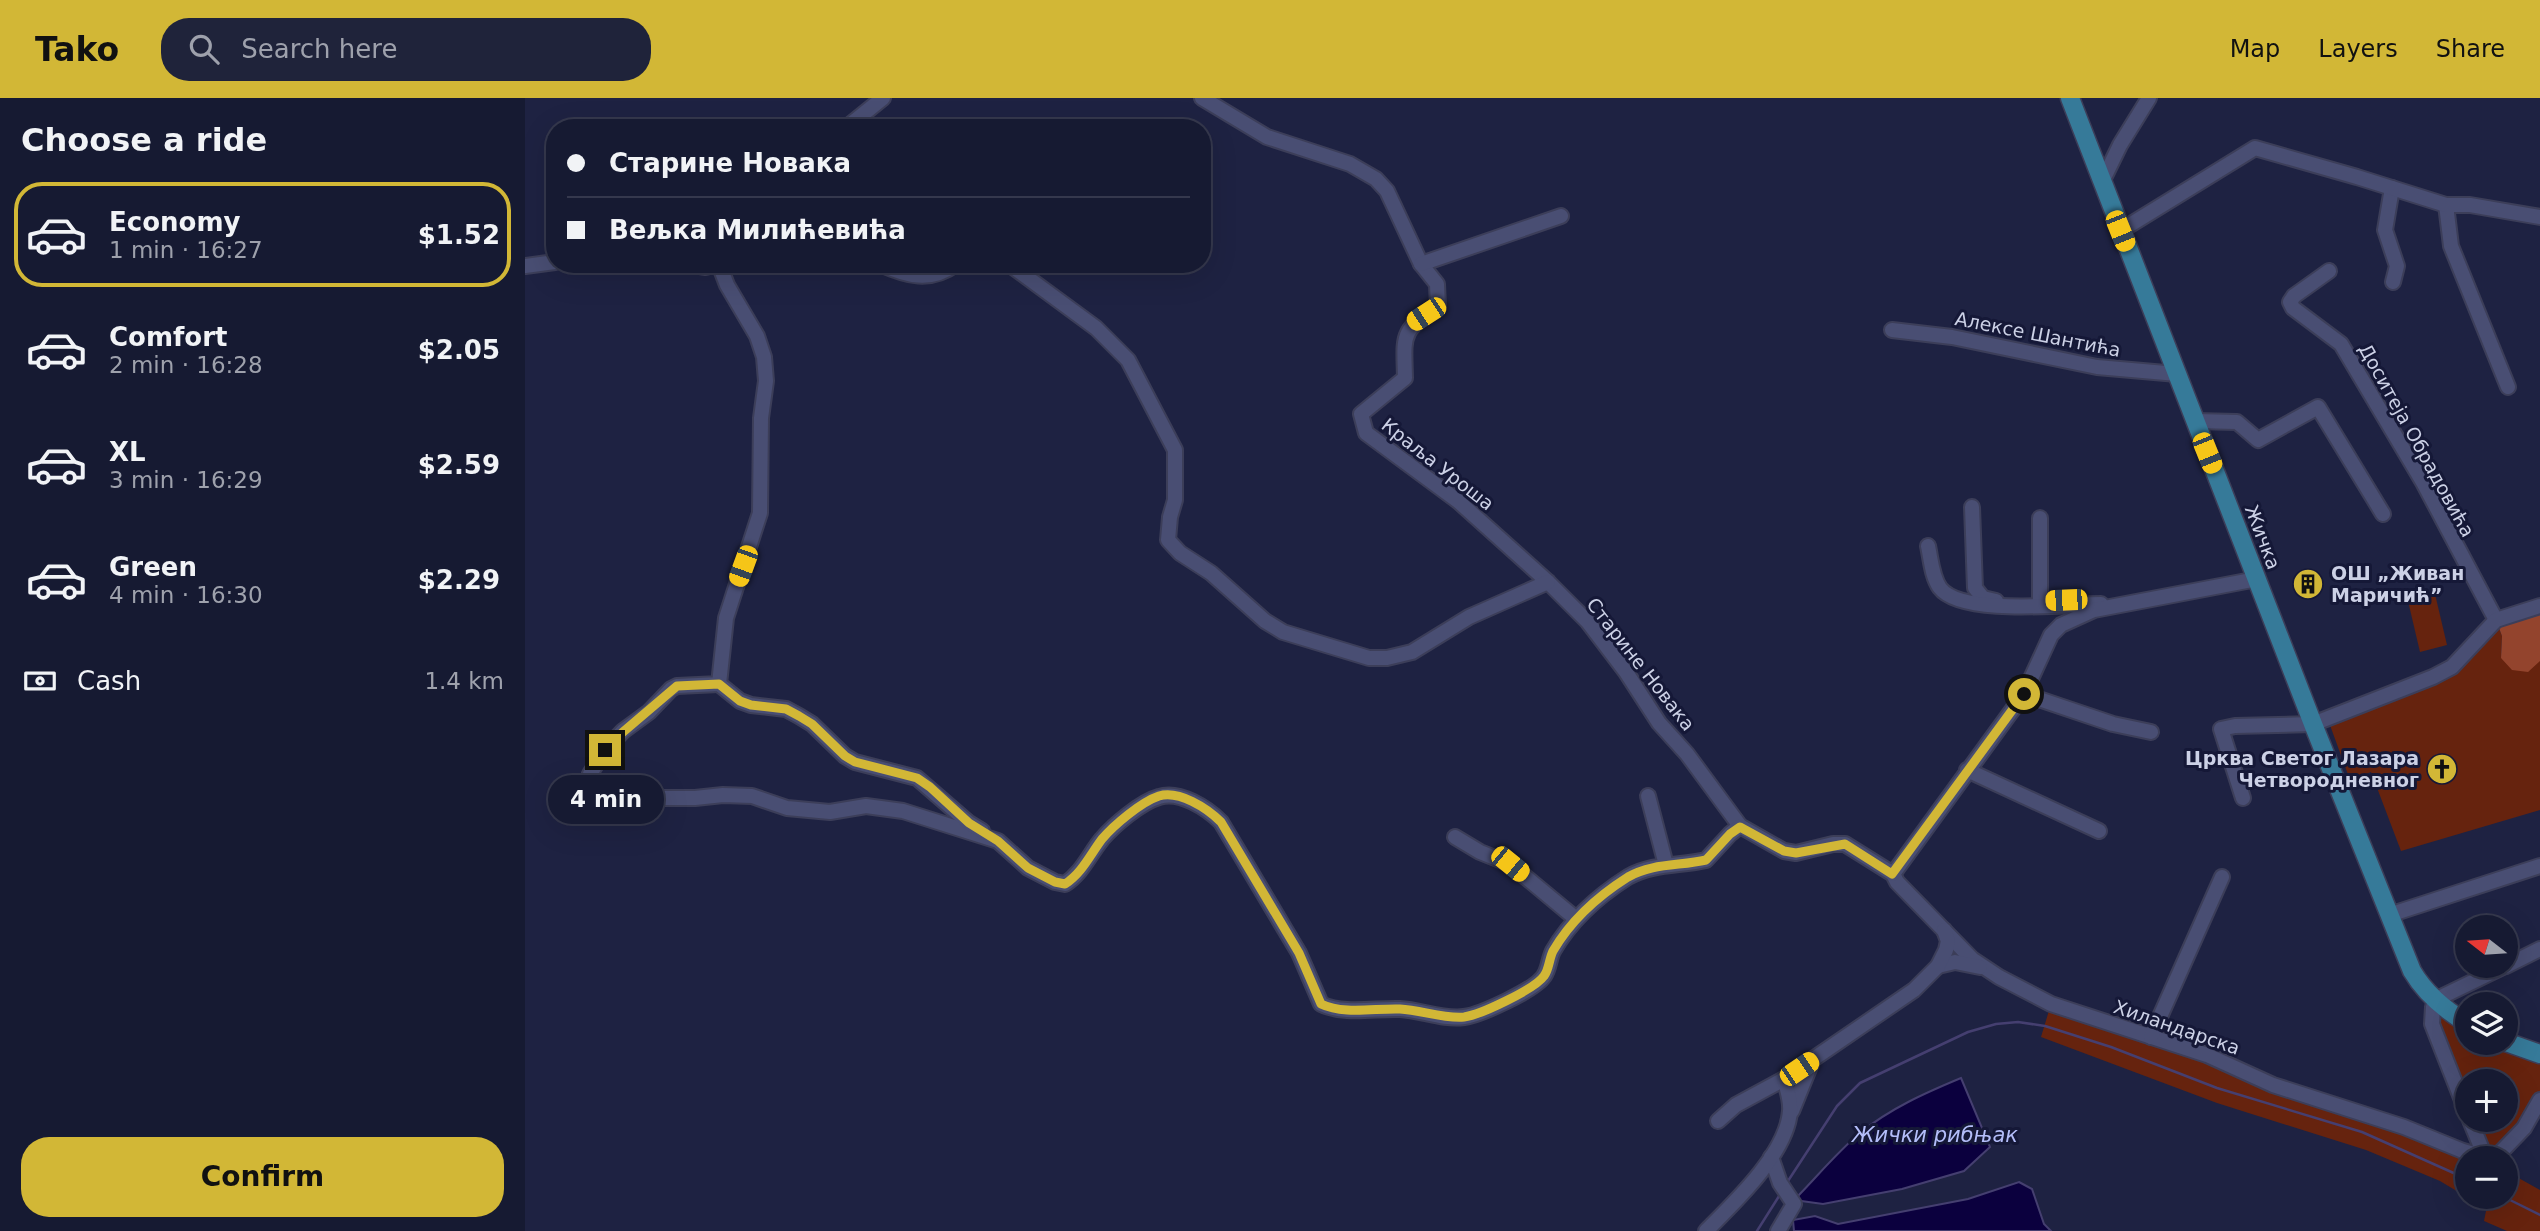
<!DOCTYPE html>
<html lang="en">
<head>
<meta charset="utf-8">
<style>
	:root { --surface:#161a32; --page:#1f233a; --text:#f1f3f6; --muted:#9ea1ac; --line:#35384d; --accent:#d2b736 }
	body { margin:0; font-family:"DejaVu Sans",sans-serif; background:var(--page); color:var(--text); height:100vh; display:flex; flex-direction:column; font-size:26px; white-space:nowrap }
	* { box-sizing:border-box; margin:0 }
	p { font-size:23px; color:var(--muted) }
	.icon { flex:none; width:38px; height:38px; fill:none; stroke:currentColor; stroke-width:2; stroke-linecap:round; stroke-linejoin:round }
	.map { position:relative; flex:1; overflow:hidden }
	.drawer { display:flex; flex-direction:column; background:var(--surface); width:525px }
	.drawer>* { flex:none }
	.top-card { position:absolute; left:21px; top:21px; width:665px; height:154px; border-radius:28px; box-shadow:0 7px 28px #0002,0 0 0 2px var(--line); display:grid; align-content:center; height:154px; padding:0 21px; background:var(--surface) }
	.needle { width:46px; rotate:287deg }
	.tools { position:absolute; left:1930px; top:817px; display:grid; gap:14px }
	.tools a { display:grid; place-items:center; width:63px; height:63px; border-radius:50%; background:var(--surface); box-shadow:0 7px 28px #0002,0 0 0 2px var(--line); font-size:35px }
	.end { position:absolute; width:32px; height:32px; margin:-16px; border:9px solid #d2b736; background:#111; box-shadow:0 0 0 4px #111 }
	.from { border-radius:50% }
	.bubble { position:absolute; height:49px; border-radius:24px; background:var(--surface); box-shadow:0 7px 28px #0002,0 0 0 2px var(--line); font-size:23px; font-weight:700; line-height:49px; text-align:center }
	.car { position:absolute; width:21px; height:42px; margin:-21px -10px; border-radius:9px; box-shadow:0 0 5px 2px #0007; background:linear-gradient(#f5c518 24%,#345 0 40%,#f5c518 0 76%,#345 0 86%,#f5c518 0) }
	.top-card b { display:flex; align-items:center; gap:24px; height:66px; font-size:26px }
	.top-card b+b { border-top:2px solid var(--line) }
	.top-card i { width:18px; height:18px; background:var(--text) }
	ul { padding:0; list-style:none }
	li { display:flex; align-items:center; gap:21px; height:105px; margin:0 14px 10px; padding:0 7px; border:4px solid transparent; border-radius:28px }
	li div { flex:1 }
	li b { display:block; font-size:26px }
	li em { font-style:normal; font-weight:700 }
	li.selected { border-color:var(--accent) }
	li>.icon { width:63px; height:63px; stroke-width:1.5 }
	h2 { padding:0 21px; font-size:32px; line-height:84px }
	.pay { display:flex; align-items:center; gap:18px; height:77px; padding:0 21px; font-size:26px }
	.pay p { margin-inline-start:auto }
	.cta { display:flex; gap:14px; margin-top:auto; padding:14px 21px }
	.cta a { flex:1; height:80px; border-radius:28px; background:var(--accent); color:#111; font-size:28px; font-weight:700; line-height:80px; text-align:center }
	header { display:flex; align-items:center; gap:42px; box-sizing:border-box; height:98px; padding:0 35px; background:var(--accent); color:#111 }
	header strong { font-size:33px }
	nav { display:flex; gap:38px; margin-inline-start:auto; font-size:24px }
	.search { width:490px; height:63px; background:var(--page); display:flex; align-items:center; gap:18px; box-sizing:border-box; padding:0 24px; border-radius:28px; color:var(--muted); font-size:26px }
	main { display:flex; flex:1; min-height:0 }
	.map>svg:first-child { display:block }
</style>
</head>
<body>
<header>
<strong>Tako</strong>
<div class="search"><svg class="icon" aria-label="search" viewBox="0 0 24 24"><circle cx="10" cy="10" r="6"/><path d="M15 15l6 6"/></svg>Search here</div>
<nav><a>Map</a><a>Layers</a><a>Share</a></nav>
</header>
<main>
<section class="drawer">
<h2>Choose a ride</h2>
<ul>
<li class="selected"><svg class="icon" aria-label="car" viewBox="0 0 24 24"><path d="M5 17H2v-5l4-1 3-4h7l3 4 3 1v5h-3M9 17h6M6 11h13"/><circle cx="7" cy="17" r="2"/><circle cx="17" cy="17" r="2"/></svg><div><b>Economy</b><p>1 min · 16:27</p></div><em>$1.52</em></li>
<li><svg class="icon" aria-label="car" viewBox="0 0 24 24"><path d="M5 17H2v-5l4-1 3-4h7l3 4 3 1v5h-3M9 17h6M6 11h13"/><circle cx="7" cy="17" r="2"/><circle cx="17" cy="17" r="2"/></svg><div><b>Comfort</b><p>2 min · 16:28</p></div><em>$2.05</em></li>
<li><svg class="icon" aria-label="car" viewBox="0 0 24 24"><path d="M5 17H2v-5l4-1 3-4h7l3 4 3 1v5h-3M9 17h6M6 11h13"/><circle cx="7" cy="17" r="2"/><circle cx="17" cy="17" r="2"/></svg><div><b>XL</b><p>3 min · 16:29</p></div><em>$2.59</em></li>
<li><svg class="icon" aria-label="car" viewBox="0 0 24 24"><path d="M5 17H2v-5l4-1 3-4h7l3 4 3 1v5h-3M9 17h6M6 11h13"/><circle cx="7" cy="17" r="2"/><circle cx="17" cy="17" r="2"/></svg><div><b>Green</b><p>4 min · 16:30</p></div><em>$2.29</em></li>
</ul>
<div class="pay"><svg class="icon" aria-label="cash" viewBox="0 0 24 24"><path d="M3 7h18v10H3z"/><circle cx="12" cy="12" r="2"/></svg>Cash<p>1.4 km</p></div>
<div class="cta"><a>Confirm</a></div>
</section>
<div class="map">
<svg width="2015" height="1133" viewBox="0 0 2015 1133">
	<rect width="100%" height="100%" fill="#1e2242"/>
	<g fill="#66230e">
		<polygon points="1910,496 1922,547 1895,554 1883,503"/>
		<polygon points="1971,522 1977,538 1976,560 2015,563 2015,712 1876,753 1846,674 1825,682 1802,619 1908,579"/>
		<polygon points="1899,890 1919,909 1942,925 1942,945 1981,944 2015,956 2015,1002 1999,1030 1970,1058 1971,1060 1942,1060 1942,1099 1981,1099 1981,1073 2015,1092 2015,1133 1982,1133 1959,1123 1962,1108 1950,1104 1915,1083 1841,1052 1692,1005 1516,939 1526,906 1682,957 1748,987 1879,1029 1938,1053 1959,1059 1946,1022 1981,1022 1981,984 1942,984 1942,1012"/>
	</g>
	<polygon fill="#93442d" points="2015,508 2015,563 2003,574 1987,572 1976,560 1977,538 1971,522"/>
	<g fill="#0b003e" stroke="#453f70" stroke-width="2">
		<path d="M1436 980 1465 1049 1439 1073 1377 1091 1298 1106 1269 1102C1291 1080 1311 1055 1335 1035 1366 1010 1400 995 1436 980Z"/>
		<polygon points="1494,1084 1507,1091 1519,1126 1526,1133 1269,1133 1268,1122 1290,1118 1313,1126 1443,1101"/>
	</g>
	<g fill="none" stroke-linecap="round" stroke-linejoin="round">
		<g stroke="#453f70" stroke-width="2.5">
			<polyline points="1261,1086 1312,1008 1335,985 1443,934 1471,926 1493,924 1520,928 1586,949 1692,990 1837,1034 1942,1081"/>
			<polyline points="1979,1099 2015,1117"/>
			<polyline points="1232,1133 1256,1095"/>
		</g>
		<g stroke="#3c3e59" stroke-width="18">
			<g id="minor">
				<path d="M677 0 742 39 825 66 851 81 862 93 896 166 912 186 913 209C875 233 879 237 880 280L836 316 841 335 933 403 1023 484 1063 524 1101 574 1134 625 1162 656 1215 728 1259 753 1271 755 1308 746H1320L1368 776 1372 784 1447 861 1474 879 1526 906 1682 957 1748 987 1879 1029 1938 1053 1960 1059 1975 1055 1999 1030 2015 1002"/>
				<polyline points="321,30 358,0"/>
				<polyline points="1577,84 1595,47 1624,0"/>
				<polyline points="1867,90 1860,132 1872,168 1868,184"/>
				<polyline points="1921,107 1926,148 1983,289"/>
				<polyline points="1595,133 1730,50 1832,79 1921,107 1945,107 2015,119"/>
				<polyline points="163,166 181,169 191,166"/>
				<path d="M194 166 202 187 232 238 239 259 241 283 236 320 235 415 201 520 194 586 152 588 146 591 124 614 98 633 80 652 65 676 70 683 80 690 112 700H170L198 697 227 698 262 710 305 714 341 708 378 713 473 743 503 770 530 784 540 786C557 775 564 757 577 741 589 727 616 704 634 699 654 692 682 710 696 724L774 855 796 906C819 917 850 910 875 911 896 912 918 922 939 919 955 917 1010 892 1019 878 1024 871 1024 861 1028 853 1046 822 1073 798 1103 779 1127 765 1156 768 1181 762L1205 736 1215 728"/>
				<path d="M355 166C382 178 405 185 431 166"/>
				<polyline points="484,166 571,230 603,262 650,352 650,402 645,419 643,442 655,455 686,475 740,523 758,534 844,560 862,560 887,554 944,519 1023,484"/>
				<polyline points="896,166 1036,118"/>
				<polyline points="0,168 30,164"/>
				<polyline points="1804,173 1769,198 1765,204 1768,210 1816,246 1899,386 1971,522"/>
				<polyline points="1367,232 1427,239 1572,269 1652,276"/>
				<polyline points="1670,323 1712,324 1733,342 1793,309 1858,416"/>
				<polyline points="1447,409 1450,490 1458,500 1471,503"/>
				<polyline points="1515,420 1515,503"/>
				<path d="M1403 448C1406 462 1407 479 1415 490 1436 518 1542 506 1576 506"/>
				<polyline points="194,586 215,603 226,607 261,611 274,618 287,626 320,658 330,664 392,680 444,725 457,733"/>
				<polyline points="1499,596 1588,626 1626,634"/>
				<polyline points="1442,672 1574,733"/>
				<polyline points="1123,698 1141,767"/>
				<polyline points="1718,700 1696,631 1710,628 1788,626 1908,579 1927,569 1971,522 2015,508"/>
				<polyline points="930,739 955,754 985,766 1050,820"/>
				<polyline points="1368,776 1499,596 1526,537 1536,527 1569,512 1732,481"/>
				<polyline points="1864,817 2015,768"/>
				<polyline points="1413,868 1430,864 1455,869"/>
				<polyline points="1981,868 2015,851"/>
				<polyline points="1626,939 1697,779"/>
				<polyline points="1267,1013 1288,961"/>
				<polyline points="1942,1015 1907,926 1908,909 1914,900 1980,868"/>
				<polyline points="1945,1022 1960,1059"/>
				<polyline points="1193,1023 1211,1007 1259,981 1389,892 1413,868 1421,852 1423,843 1419,832"/>
				<polyline points="1246,1059 1255,1085 1269,1106 1253,1133"/>
				<path d="M1181 1133C1210 1104 1262 1055 1265 1013 1266 1002 1262 991 1259 981"/>
			</g>
		</g>
		<g stroke="#3c3e59" stroke-width="21">
			<g id="major">
				<path d="M1545 0 1788 626 1887 873C1900 895 1920 912 1942 925"/>
				<polyline points="1981,944 2015,956"/>
			</g>
		</g>
		<use href="#minor" stroke="#494e73" stroke-width="14"/>
		<use href="#major" stroke="#367a99" stroke-width="18"/>
	</g>
	<g fill="none" stroke-linecap="round" stroke-linejoin="round">
		<path stroke="#d2b736" stroke-width="9" d="M80 652 98 634 152 588 194 586 215 603 226 607 261 611 274 618 287 626 320 658 330 664 392 680 405 689 444 725 473 743 503 770 530 784 540 786C557 775 565 757 577 741 589 727 616 704 634 698 654 692 682 710 696 724L774 855 796 906C819 917 850 910 875 911 896 912 919 921 939 919 955 917 1010 891 1019 878 1024 872 1024 861 1028 853 1046 822 1073 798 1103 779 1127 765 1155 768 1181 762L1205 736 1215 729 1259 753 1271 755 1320 746 1367 776 1499 596"/>
	</g>
	<defs>
		<g id="building-disc" transform="scale(1.575)"><circle r="9.5" fill="#d2b736" stroke="#151837"/><path d="M-4-6H4V6H1V3H-1V6H-4ZM-2.5-4.3h1.7v1.8h-1.7ZM.8-4.3h1.7v1.8H.8ZM-2.5-1h1.7V.8h-1.7ZM.8-1h1.7V.8H.8Z" fill="#111"/></g>
		<g id="church-disc" transform="scale(1.575)"><circle r="9.5" fill="#d2b736" stroke="#151837"/><path d="M-1.2-6h2.4v3.5h3.3v2.4h-3.3V6h-2.4V-.1h-3.3v-2.4h3.3Z" fill="#111"/></g>
	</defs>
	<g fill-rule="evenodd">
		<use href="#building-disc" x="1783" y="486"/>
		<use href="#church-disc" x="1917" y="671"/>
	</g>
	<g text-anchor="middle" stroke-width="6" stroke-linejoin="round" paint-order="stroke">
		<g font-size="19" fill="#ccd1e6" stroke="#151837">
			<text transform="translate(1513 236) rotate(11)" y="7">Алексе Шантића</text>
			<text transform="translate(1892 342) rotate(61)" y="7">Доситеја Обрадовића</text>
			<text transform="translate(913 366) rotate(38)" y="7">Краља Уроша</text>
			<text transform="translate(1738 439) rotate(69)" y="7">Жичка</text>
			<text transform="translate(1116 566) rotate(52)" y="7">Старине Новака</text>
			<text transform="translate(1652 929) rotate(19)" y="7">Хиландарска</text>
		</g>
		<g font-size="19" font-weight="bold" fill="#ccd1e6" stroke="#151837" text-anchor="start">
			<text x="1806" y="482">ОШ „Живан<tspan x="1806" dy="22">Маричић”</tspan></text>
			<text x="1894" y="667" text-anchor="end">Црква Светог Лазара<tspan x="1894" dy="22">Четвородневног</tspan></text>
		</g>
		<g font-size="21" font-style="italic" fill="#b3bdf9" stroke="#151837">
			<text x="1410" y="1044">Жички рибњак</text>
		</g>
	</g>
</svg>
<div class="tools">
<a><svg class="needle" viewBox="-14 -14 28 28"><path d="M0-13l5 13h-10z" fill="#e53935"/><path d="M0 13l5-13h-10z" fill="#9ea1ac"/></svg></a>
<a><svg class="icon" aria-label="layers" viewBox="0 0 24 24"><path d="M12 4l9 5-9 5-9-5zM3 14l9 5 9-5"/></svg></a>
<a>+</a>
<a>−</a>
</div>
<i class="end from" style="left:1499px;top:596px"></i>
<i class="end" style="left:80px;top:652px"></i>
<div class="bubble" style="left:23px;top:677px;width:116px">4 min</div>
<i class="car" style="left:1595px;top:133px;rotate:158deg"></i>
<i class="car" style="left:901px;top:216px;rotate:237deg"></i>
<i class="car" style="left:1682px;top:355px;rotate:158deg"></i>
<i class="car" style="left:218px;top:468px;rotate:200deg"></i>
<i class="car" style="left:1541px;top:502px;rotate:268deg"></i>
<i class="car" style="left:985px;top:766px;rotate:129deg"></i>
<i class="car" style="left:1274px;top:971px;rotate:56deg"></i>
<div class="top-card">
<b><i class="from"></i>Старине Новака</b>
<b><i></i>Вељка Милићевића</b>
</div>
</div>
</main>
</body>
</html>
